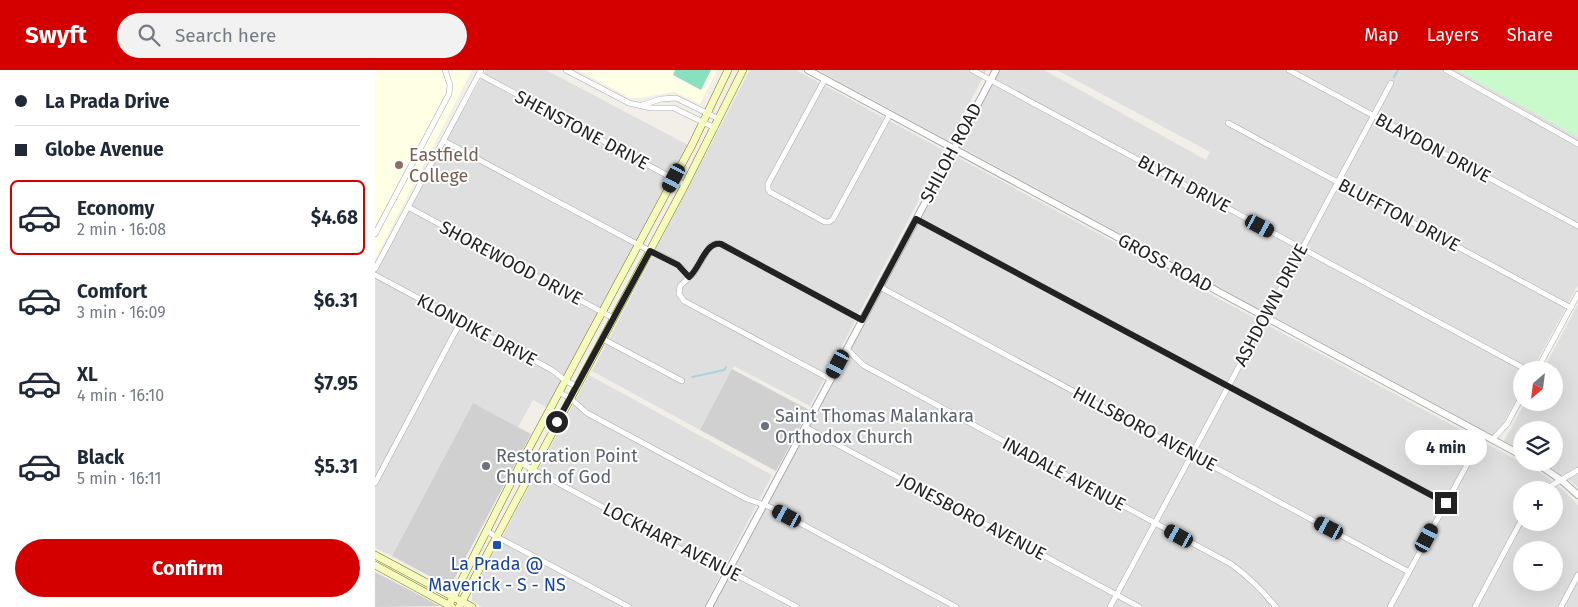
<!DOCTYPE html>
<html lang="en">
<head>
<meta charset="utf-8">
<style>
	:root { --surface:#fff; --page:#f2f2f3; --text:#1f2937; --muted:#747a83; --line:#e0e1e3; --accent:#d40000 }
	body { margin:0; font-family:"Fira Sans",sans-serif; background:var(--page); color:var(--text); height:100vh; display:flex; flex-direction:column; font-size:19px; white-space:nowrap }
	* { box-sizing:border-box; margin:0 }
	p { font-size:16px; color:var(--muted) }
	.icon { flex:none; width:28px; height:28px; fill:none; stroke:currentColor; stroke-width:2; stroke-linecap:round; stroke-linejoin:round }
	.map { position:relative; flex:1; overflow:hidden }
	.sheet { display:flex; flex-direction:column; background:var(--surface); width:375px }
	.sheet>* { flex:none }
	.hud { display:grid; align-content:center; height:110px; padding:0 15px; background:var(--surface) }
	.needle { width:32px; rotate:208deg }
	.controls { position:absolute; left:1138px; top:291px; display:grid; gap:10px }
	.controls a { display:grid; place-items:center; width:50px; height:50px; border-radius:50%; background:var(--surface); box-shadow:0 5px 20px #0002; font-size:25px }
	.end { position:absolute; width:22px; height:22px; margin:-11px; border:6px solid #222; background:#fff; box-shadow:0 0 0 2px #fff }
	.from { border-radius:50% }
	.bubble { position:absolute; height:35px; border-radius:18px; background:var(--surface); box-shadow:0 5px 20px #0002; font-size:16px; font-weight:700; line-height:35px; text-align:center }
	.car { position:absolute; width:15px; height:30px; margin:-15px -8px; border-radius:6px; box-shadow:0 0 4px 1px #0007; background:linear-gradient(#222 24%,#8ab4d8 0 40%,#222 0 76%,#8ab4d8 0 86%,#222 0) }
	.hud b { display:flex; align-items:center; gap:18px; height:48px; font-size:19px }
	.hud b+b { border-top:1px solid var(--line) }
	.hud i { width:12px; height:12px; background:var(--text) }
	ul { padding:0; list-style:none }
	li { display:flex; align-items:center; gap:15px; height:75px; margin:0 10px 8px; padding:0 5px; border:2px solid transparent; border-radius:8px }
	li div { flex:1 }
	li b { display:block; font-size:19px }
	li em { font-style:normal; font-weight:700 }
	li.selected { border-color:var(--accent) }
	li>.icon { width:45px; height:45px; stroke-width:1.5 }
	.cta { display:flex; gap:10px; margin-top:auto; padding:10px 15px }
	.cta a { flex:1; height:58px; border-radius:30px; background:var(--accent); color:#fff; font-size:20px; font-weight:700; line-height:58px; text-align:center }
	header { display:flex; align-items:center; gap:30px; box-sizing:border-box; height:70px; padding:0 25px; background:var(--accent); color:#fff }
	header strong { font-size:24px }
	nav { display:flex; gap:28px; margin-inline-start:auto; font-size:18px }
	.search { width:350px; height:45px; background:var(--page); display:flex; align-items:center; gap:12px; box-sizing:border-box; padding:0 18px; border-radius:28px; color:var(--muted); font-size:19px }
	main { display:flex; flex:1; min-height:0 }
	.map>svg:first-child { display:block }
</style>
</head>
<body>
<header>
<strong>Swyft</strong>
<div class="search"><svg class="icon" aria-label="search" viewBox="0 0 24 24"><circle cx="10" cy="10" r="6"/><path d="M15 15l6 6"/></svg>Search here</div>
<nav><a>Map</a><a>Layers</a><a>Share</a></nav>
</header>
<main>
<section class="sheet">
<div class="hud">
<b><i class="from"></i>La Prada Drive</b>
<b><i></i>Globe Avenue</b>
</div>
<ul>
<li class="selected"><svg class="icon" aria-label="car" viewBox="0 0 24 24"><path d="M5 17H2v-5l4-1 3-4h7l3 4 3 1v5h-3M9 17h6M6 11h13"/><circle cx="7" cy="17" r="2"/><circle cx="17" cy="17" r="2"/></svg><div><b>Economy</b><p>2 min · 16:08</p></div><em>$4.68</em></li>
<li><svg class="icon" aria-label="car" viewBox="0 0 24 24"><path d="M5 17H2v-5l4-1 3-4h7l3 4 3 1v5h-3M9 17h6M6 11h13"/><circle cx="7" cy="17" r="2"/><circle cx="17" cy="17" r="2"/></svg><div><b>Comfort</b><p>3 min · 16:09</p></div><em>$6.31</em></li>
<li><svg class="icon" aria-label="car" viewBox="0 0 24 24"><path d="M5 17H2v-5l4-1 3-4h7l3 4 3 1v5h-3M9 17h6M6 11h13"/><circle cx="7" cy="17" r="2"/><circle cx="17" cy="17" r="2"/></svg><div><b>XL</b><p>4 min · 16:10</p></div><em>$7.95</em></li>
<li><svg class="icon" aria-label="car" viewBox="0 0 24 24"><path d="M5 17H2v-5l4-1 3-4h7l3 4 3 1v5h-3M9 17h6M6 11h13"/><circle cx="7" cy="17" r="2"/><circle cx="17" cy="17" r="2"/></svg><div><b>Black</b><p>5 min · 16:11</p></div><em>$5.31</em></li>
</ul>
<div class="cta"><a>Confirm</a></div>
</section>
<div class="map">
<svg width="1203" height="537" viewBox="0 0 1203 537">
	<rect width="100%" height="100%" fill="#f2efe9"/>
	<g fill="#e0dfdf" fill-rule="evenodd">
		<polygon points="111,0 171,0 313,75 173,338 158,330 143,357 98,333 17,486 0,478 0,195"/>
		<polygon points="375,0 421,0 570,81 435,336 359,296 325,360 217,301"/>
		<polygon points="443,0 612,0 574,71"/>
		<polygon points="626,0 669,0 831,90 835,82 682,0 1082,0 1203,67 1203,215 1157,300 1146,300 1146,320 1121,367 584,76"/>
		<path d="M580 86 1166 403 1187 419 1203 435V537H337ZM1146 420H1179V452H1146ZM1146 480H1179V512H1146Z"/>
		<polygon points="1203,234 1203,417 1170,393 1179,392 1179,360 1146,360 1146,380 1129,371 1150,333 1179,332 1179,300 1168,300"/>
		<polygon points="214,305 397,405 329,537 108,537 97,531 97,523"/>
	</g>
	<g fill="#ffffe5">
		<polygon points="0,0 97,0 0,190"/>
		<polygon points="203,0 342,0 325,34 299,22 265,28 255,28"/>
	</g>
	<g fill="#d0d0d0">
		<polygon points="357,299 434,340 401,401 325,360"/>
		<polygon points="98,333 156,364 75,517 17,486"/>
		<polygon points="0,502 65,536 0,537"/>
	</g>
	<polygon fill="#c8facc" points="1082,0 1203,0 1203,67"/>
	<polygon fill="#88e0be" points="300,0 336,0 326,20 298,5"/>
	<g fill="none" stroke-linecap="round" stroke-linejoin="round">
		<g stroke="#aad3df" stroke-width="2">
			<polyline points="1019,7 1023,0"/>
			<polyline points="317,307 349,300 351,297"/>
		</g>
		<g stroke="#a9a9a9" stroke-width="6">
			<g id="minor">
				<polyline points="191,0 254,33 276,38 299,38 340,58"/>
				<polyline points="597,0 1152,300"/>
				<polyline points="914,0 1203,156"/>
				<polyline points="1071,0 1203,74"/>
				<polyline points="104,4 310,115"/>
				<polyline points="450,9 393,114 393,119 395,122 450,152 454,152 458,149 515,44"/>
				<polyline points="267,35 286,29 301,28 344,49"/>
				<polyline points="853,53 1196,238"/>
				<path d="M69 71 275 181C289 187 307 193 314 207"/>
				<polyline points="33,137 238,248"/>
				<polyline points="541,149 1071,433"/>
				<polyline points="0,164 74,24 75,15 70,0"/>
				<polyline points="0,199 106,0"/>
				<polyline points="0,205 177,300 191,311 203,317"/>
				<polyline points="505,217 1034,502"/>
				<polyline points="228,269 307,311"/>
				<path d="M472 279 488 295 856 494C874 507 887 520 901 537"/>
				<polyline points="1162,300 1203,224"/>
				<polyline points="455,309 309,231 304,224 305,216 319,203 336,175 342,173 346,174 487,250"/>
				<polyline points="184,322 195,328 212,343 372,429 395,437 581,537"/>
				<polyline points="430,357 764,537"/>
				<polyline points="1117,370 1132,354 1146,328"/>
				<polyline points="146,393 335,495 360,504 422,537"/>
				<polyline points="0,413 86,251"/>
				<polyline points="1169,420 1203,400"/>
				<polyline points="111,461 254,537"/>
				<polyline points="735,537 1016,13"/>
				<polyline points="1015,537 1108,365"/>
				<polyline points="1100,537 1146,451"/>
				<polyline points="1186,537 1203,505"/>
			</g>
		</g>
		<g stroke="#a9a9a9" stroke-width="8">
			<g id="tertiary">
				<polyline points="433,0 1146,385"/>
				<polyline points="1160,392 1186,410 1203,425"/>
				<polyline points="334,537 621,0"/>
			</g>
		</g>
		<g stroke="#707d05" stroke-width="8">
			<g id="secondary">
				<polyline points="0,485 97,537"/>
				<polyline points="0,495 77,537"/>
				<polyline points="73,537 146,393 317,75 353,0"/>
				<polyline points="84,537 310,115 368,0"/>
			</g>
		</g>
		<use href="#minor" stroke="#fff" stroke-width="5"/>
		<use href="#tertiary" stroke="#fff" stroke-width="6"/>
		<use href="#secondary" stroke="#f7fabf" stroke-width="7"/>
	</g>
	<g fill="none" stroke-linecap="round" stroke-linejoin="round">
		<path stroke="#222" stroke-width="6" d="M182 352 275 181 303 195 314 207C325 199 330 171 346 174L487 250 541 149 1071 433"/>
	</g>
	<circle fill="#8d6e63" stroke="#fff" stroke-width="2" cx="24" cy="95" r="5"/>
	<g fill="#6b7280" stroke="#fff" stroke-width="2">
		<circle cx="390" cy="356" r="5"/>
		<circle cx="111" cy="396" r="5"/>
	</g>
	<rect fill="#1a4fb4" stroke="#fff" stroke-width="2" x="117" y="470" width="10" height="10" rx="2.5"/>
	<g text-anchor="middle" stroke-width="4" stroke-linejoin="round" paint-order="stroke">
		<g font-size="18" fill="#222" stroke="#fff">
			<text transform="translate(207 60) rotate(28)" y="6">SHENSTONE DRIVE</text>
			<text transform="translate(1058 78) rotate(28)" y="6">BLAYDON DRIVE</text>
			<text transform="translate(576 83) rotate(-62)" y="6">SHILOH ROAD</text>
			<text transform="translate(809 114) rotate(28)" y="6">BLYTH DRIVE</text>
			<text transform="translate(1024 145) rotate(28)" y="6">BLUFFTON DRIVE</text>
			<text transform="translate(136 193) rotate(28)" y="6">SHOREWOOD DRIVE</text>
			<text transform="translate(790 193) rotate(28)" y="6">GROSS ROAD</text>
			<text transform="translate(896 235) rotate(-62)" y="6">ASHDOWN DRIVE</text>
			<text transform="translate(102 260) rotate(28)" y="6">KLONDIKE DRIVE</text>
			<text transform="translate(770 359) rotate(28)" y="6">HILLSBORO AVENUE</text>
			<text transform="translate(689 404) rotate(28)" y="6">INADALE AVENUE</text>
			<text transform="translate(597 447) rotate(28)" y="6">JONESBORO AVENUE</text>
			<text transform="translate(297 472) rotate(27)" y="6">LOCKHART AVENUE</text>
		</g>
		<g font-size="18" fill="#785e54" stroke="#fff" text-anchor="start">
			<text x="34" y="91">Eastfield<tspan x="34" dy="21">College</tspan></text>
		</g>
		<g font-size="18" fill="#5b616d" stroke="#fff" text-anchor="start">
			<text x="400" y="352">Saint Thomas Malankara<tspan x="400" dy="21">Orthodox Church</tspan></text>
			<text x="121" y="392">Restoration Point<tspan x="121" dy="21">Church of God</tspan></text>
		</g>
		<g font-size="18" fill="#164399" stroke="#fff">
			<text x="122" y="500">La Prada @<tspan x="122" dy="21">Maverick - S - NS</tspan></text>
		</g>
	</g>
</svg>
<div class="controls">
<a><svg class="needle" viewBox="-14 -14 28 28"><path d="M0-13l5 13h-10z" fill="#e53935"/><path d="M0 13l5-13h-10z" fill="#747a83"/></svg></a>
<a><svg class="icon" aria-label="layers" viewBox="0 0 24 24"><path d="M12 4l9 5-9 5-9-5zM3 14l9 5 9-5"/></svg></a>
<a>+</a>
<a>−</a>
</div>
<i class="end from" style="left:182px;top:352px"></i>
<i class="end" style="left:1071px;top:433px"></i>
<div class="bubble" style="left:1030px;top:360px;width:82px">4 min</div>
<i class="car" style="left:299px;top:108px;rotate:208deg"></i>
<i class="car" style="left:885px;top:156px;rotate:118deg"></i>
<i class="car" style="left:463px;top:294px;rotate:208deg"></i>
<i class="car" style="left:412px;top:446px;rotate:298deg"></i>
<i class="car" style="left:954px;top:458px;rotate:298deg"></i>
<i class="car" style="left:804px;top:466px;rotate:299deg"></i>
<i class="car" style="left:1052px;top:468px;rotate:28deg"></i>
</div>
</main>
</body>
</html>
